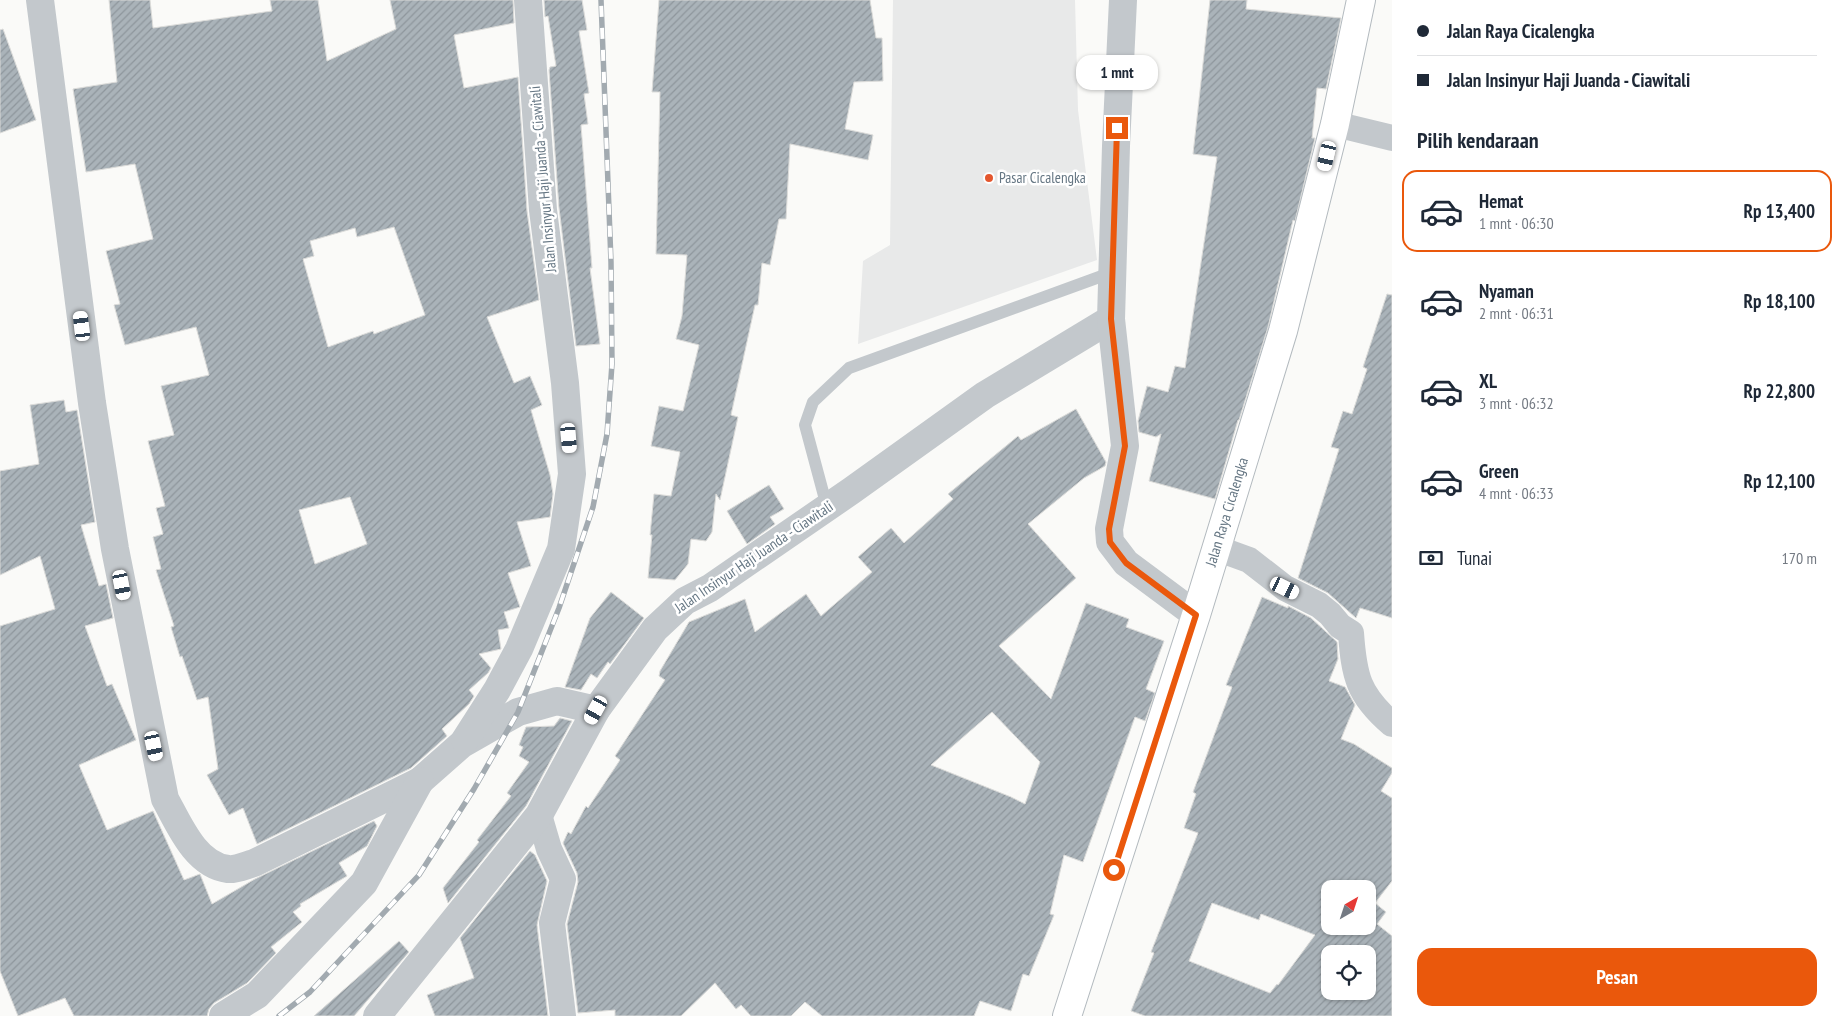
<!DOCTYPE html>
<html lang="id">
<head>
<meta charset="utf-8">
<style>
	:root { --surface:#fff; --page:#f2f2f3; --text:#1f2937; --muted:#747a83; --line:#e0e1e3; --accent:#ea580c }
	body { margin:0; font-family:"PT Sans Narrow",sans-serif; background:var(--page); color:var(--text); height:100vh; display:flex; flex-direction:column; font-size:19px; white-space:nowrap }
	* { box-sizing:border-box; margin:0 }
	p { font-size:16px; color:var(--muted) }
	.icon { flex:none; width:28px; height:28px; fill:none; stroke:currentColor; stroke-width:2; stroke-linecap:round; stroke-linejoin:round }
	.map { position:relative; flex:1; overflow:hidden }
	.panel { display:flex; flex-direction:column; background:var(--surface); width:450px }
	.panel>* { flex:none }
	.hud { display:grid; align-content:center; height:110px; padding:0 25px; background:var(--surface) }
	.needle { width:32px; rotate:39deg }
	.buttons { position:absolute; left:1321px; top:880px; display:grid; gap:10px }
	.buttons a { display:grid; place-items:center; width:55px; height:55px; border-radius:10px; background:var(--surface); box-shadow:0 1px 4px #0004; font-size:25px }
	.end { position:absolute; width:22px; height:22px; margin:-11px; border:6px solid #ea580c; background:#fff; box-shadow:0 0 0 2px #fff }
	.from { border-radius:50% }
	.bubble { position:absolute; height:35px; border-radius:15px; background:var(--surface); box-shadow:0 1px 4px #0004; font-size:16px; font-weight:800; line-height:35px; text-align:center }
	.car { position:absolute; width:15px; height:30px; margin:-15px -8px; border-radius:6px; box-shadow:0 0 4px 1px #0007; background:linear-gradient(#fff 24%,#345 0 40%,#fff 0 76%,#345 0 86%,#fff 0) }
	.hud b { display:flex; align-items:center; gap:18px; height:48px; font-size:19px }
	.hud b+b { border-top:1px solid var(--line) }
	.hud i { width:12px; height:12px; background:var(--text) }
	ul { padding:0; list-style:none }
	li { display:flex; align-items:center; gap:15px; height:82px; margin:0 10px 8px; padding:0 15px; border:2px solid transparent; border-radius:15px }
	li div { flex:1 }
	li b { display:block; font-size:19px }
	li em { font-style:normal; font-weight:800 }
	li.selected { border-color:var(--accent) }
	li>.icon { width:45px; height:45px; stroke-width:1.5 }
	h2 { padding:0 25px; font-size:22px; line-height:60px }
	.pay { display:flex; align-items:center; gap:12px; height:55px; padding:0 25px; font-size:19px }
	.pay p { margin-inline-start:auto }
	.button { display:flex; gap:10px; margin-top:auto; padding:10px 25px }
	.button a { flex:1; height:58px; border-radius:15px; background:var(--accent); color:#fff; font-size:20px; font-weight:800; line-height:58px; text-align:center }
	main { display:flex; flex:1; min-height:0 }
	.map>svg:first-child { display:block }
</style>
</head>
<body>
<main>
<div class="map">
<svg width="1392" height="1016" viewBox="0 0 1392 1016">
	<defs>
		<pattern id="building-hatch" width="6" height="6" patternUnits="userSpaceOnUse" patternTransform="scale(1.25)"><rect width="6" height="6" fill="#aab3b9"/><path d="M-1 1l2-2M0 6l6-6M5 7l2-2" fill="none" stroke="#8e969c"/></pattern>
	</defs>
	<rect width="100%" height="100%" fill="#fafaf8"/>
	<polygon fill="#e8e9e9" points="893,0 1075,0 1078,110 1097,260 858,344 863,261 890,245"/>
	<g fill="url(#building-hatch)" stroke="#dcdcda" fill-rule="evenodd">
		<path d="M109 0H150L153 28 272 11 270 0H318L327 61 396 29 390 0H513L514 23 454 35 464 88 518 77 527 211 539 300 487 317 514 383 530 376 542 405 531 410 550 475 553 494 550 517 517 522 531 566 508 573 520 607 504 612 509 628 498 630 501 649 479 654 491 668 488 673 469 690 474 696 469 704 442 729 447 736 411 768 257 844 243 808 229 815 207 775 218 769 208 697 197 700 182 656 180 657 171 627 174 626 156 570 161 569 153 537 163 534 156 508 165 506 148 441 174 435 161 386 209 375 196 327 125 345 114 305 120 304 106 251 153 239 135 164 86 172 73 89 117 82ZM394 227 425 315 374 334 373 331 328 347 303 259 314 256 310 241 355 228 357 237ZM350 497 367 544 315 564 299 510Z"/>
		<polygon points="544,0 582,0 587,30 579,31 589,93 584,94 588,124 581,125 592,268 590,268 600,344 576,346 559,208 549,70 550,67 556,66 548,16 545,17"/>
		<polygon points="659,0 870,0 876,38 882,38 883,81 854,82 845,129 873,135 868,160 790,144 786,219 779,219 770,265 762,263 758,305 755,305 731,415 738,417 720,500 716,494 712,532 706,541 691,539 688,564 675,580 648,578 652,535 650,535 654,494 671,496 680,452 651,446 659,406 683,411 699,345 676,339 682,316 687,255 656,254 660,92 652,92"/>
		<polygon points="1210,0 1247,0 1246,9 1341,18 1326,89 1317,88 1312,138 1315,138 1295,221 1293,220 1268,327 1239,420 1238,420 1215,499 1149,481 1161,434 1156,437 1139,432 1138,421 1147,386 1168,392 1175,366 1185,368 1217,157 1193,154"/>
		<polygon points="3,29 36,120 0,133 0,30"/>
		<polygon points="1387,294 1392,295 1392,618 1360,608 1356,618 1328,593 1298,578 1339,449 1331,447 1343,411 1352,414 1367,369 1363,367"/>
		<polygon points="64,400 66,412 77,410 95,522 81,525 99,586 106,584 113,618 85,626 107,686 112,684 136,740 79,765 107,830 153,811 184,880 200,874 212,904 255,879 374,821 377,826 367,846 339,863 347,876 300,904 301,906 293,912 302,922 271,947 276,953 247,983 214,1003 209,1009 207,1016 74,1016 65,998 18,1016 0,971 0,626 55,609 40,556 0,575 0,471 39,464 30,405"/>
		<path d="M1076 409 1106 462 1105 466 1084 478 1028 524 1076 578 999 646 1051 699 1086 603 1129 619 1126 627 1164 641 1146 689 1155 693 1145 721 1135 717 1083 862 1064 855 1050 914 1054 915 1029 976 1023 974 1011 1011 980 1001 974 1016H822L805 1002 791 1016H751L741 1005 736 1009 715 983 681 1016H615V1010L578 1013 567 924 578 882 577 873 563 843 568 832 571 834 586 806 588 808 620 760 615 756 665 680 659 676 660 671 689 622 745 599 755 632 806 594 821 616 872 572 858 557 891 528 904 543 953 499 948 494 1018 436 1021 440ZM992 712 1040 762 1025 804 1011 797 931 765Z"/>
		<polygon points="769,485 784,509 770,517 775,524 747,544 727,511"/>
		<polygon points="611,592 644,618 610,664 608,662 597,678 591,674 581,690 565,687 590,618"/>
		<path d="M1262 597 1288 608V606L1311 618 1337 642 1338 659 1329 681 1345 687 1355 705 1341 739 1354 744 1392 768V773L1381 791 1392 798V881L1375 903 1386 912 1377 924 1392 936V1016H1145L1131 1011 1154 953 1151 952 1198 833 1184 828 1196 794 1193 792 1232 687 1226 685ZM1330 889H1368V926H1330ZM1212 903 1259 920 1261 914 1315 935 1278 985 1277 984 1270 993 1189 961ZM1330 954H1368V991H1330Z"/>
		<polygon points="560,718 572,721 526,806 448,903 443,888 479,842 477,840 511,796 507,793 529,762 519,756 523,747 519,745 526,727 554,726"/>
		<polygon points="530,851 535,855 547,881 537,925 548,1016 435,1016 427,995 474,978 460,938"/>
		<polygon points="399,941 409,952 354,1016 314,1016"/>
	</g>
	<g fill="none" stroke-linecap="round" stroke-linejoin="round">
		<g stroke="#b3babf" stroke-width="30">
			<polyline id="secondary" points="1067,1016 1196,615 1283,331 1335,124 1361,0"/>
		</g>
		<polyline stroke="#c3c8cc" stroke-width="12" points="827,507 805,425 813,402 849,368 1113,272"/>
		<g stroke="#c3c8cc" stroke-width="26">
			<polyline points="1335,124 1392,138"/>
			<path d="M1216 548 1249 560 1285 588 1319 605 1330 614 1340 626 1351 633C1354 676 1358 695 1392 724"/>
			<polyline points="539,815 549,849 563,879 552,923 563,1016"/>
		</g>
		<g stroke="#c3c8cc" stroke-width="28">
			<path d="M40 0 92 403 115 549 165 799C179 824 195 865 228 869 236 870 246 865 254 863L420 781 462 744 518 712 557 701 596 710 655 629 685 601 710 588 851 491 985 395 1111 319 1116 146 1123 0"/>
			<polyline points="1111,319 1125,446 1109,529 1110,542 1126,563 1196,615"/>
			<polyline points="465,740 497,690 519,649 561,549 572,474 565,383 543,210 528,0"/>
			<polyline points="223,1016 257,995 364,883 420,781"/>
			<polyline points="377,1016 539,815 596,710"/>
		</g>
		<use href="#secondary" stroke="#fff" stroke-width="28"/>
		<g stroke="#a2aab0" stroke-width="5.5">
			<polyline id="rail" points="279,1016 310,992 419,875 474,789 518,712 559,608 593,507 607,434 612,364 611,262 601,0"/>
		</g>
		<use href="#rail" stroke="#fff" stroke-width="4" stroke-dasharray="11" stroke-linecap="butt"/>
	</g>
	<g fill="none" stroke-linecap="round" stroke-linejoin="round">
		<polyline stroke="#ea580c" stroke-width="6" points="1114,870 1196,615 1126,563 1110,542 1109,529 1125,446 1111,319 1117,128"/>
	</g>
	<circle fill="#e4572e" stroke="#fff" stroke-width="2" cx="989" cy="178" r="5"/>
	<g text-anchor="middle" stroke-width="5" stroke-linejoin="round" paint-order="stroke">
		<g font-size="15" fill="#657683" stroke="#fff" text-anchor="start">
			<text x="999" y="183">Pasar Cicalengka</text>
		</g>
		<g font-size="15" fill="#657683" stroke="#fff">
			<text transform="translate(543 179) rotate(-95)" y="5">Jalan Insinyur Haji Juanda - Ciawitali</text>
			<text transform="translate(1227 512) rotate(-73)" y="5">Jalan Raya Cicalengka</text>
			<text transform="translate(754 557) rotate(-34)" y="5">Jalan Insinyur Haji Juanda - Ciawitali</text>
		</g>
	</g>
</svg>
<div class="buttons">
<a><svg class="needle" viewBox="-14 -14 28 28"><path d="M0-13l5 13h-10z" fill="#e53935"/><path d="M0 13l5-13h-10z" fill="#747a83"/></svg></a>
<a><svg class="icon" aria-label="locate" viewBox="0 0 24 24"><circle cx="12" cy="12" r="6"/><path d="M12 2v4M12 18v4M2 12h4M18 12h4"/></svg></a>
</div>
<i class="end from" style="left:1114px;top:870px"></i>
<i class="end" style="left:1117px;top:128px"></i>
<div class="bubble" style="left:1076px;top:55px;width:82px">1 mnt</div>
<i class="car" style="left:1327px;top:156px;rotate:193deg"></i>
<i class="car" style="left:82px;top:326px;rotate:353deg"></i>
<i class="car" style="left:569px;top:438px;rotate:175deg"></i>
<i class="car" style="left:122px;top:585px;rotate:169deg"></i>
<i class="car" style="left:1285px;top:588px;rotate:116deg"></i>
<i class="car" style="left:596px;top:710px;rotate:209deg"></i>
<i class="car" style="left:154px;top:746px;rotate:168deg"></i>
</div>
<section class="panel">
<div class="hud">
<b><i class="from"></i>Jalan Raya Cicalengka</b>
<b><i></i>Jalan Insinyur Haji Juanda - Ciawitali</b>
</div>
<h2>Pilih kendaraan</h2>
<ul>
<li class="selected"><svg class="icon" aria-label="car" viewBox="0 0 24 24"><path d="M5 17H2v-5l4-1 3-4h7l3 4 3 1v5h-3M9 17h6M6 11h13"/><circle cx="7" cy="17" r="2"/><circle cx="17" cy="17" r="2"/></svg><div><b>Hemat</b><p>1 mnt · 06:30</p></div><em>Rp 13,400</em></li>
<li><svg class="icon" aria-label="car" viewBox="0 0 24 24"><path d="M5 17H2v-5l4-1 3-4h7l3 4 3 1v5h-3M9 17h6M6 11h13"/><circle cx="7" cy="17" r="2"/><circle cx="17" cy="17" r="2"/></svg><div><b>Nyaman</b><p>2 mnt · 06:31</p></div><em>Rp 18,100</em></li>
<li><svg class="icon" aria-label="car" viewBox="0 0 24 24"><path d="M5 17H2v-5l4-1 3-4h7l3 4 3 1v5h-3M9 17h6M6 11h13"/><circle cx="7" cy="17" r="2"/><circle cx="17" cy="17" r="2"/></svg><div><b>XL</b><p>3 mnt · 06:32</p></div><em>Rp 22,800</em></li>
<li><svg class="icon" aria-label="car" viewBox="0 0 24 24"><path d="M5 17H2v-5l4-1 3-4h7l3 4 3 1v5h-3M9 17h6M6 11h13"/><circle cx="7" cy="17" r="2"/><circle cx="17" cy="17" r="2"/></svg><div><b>Green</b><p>4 mnt · 06:33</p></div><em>Rp 12,100</em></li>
</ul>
<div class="pay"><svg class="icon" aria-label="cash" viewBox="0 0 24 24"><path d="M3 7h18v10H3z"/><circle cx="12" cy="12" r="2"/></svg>Tunai<p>170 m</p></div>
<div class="button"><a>Pesan</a></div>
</section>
</main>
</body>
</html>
